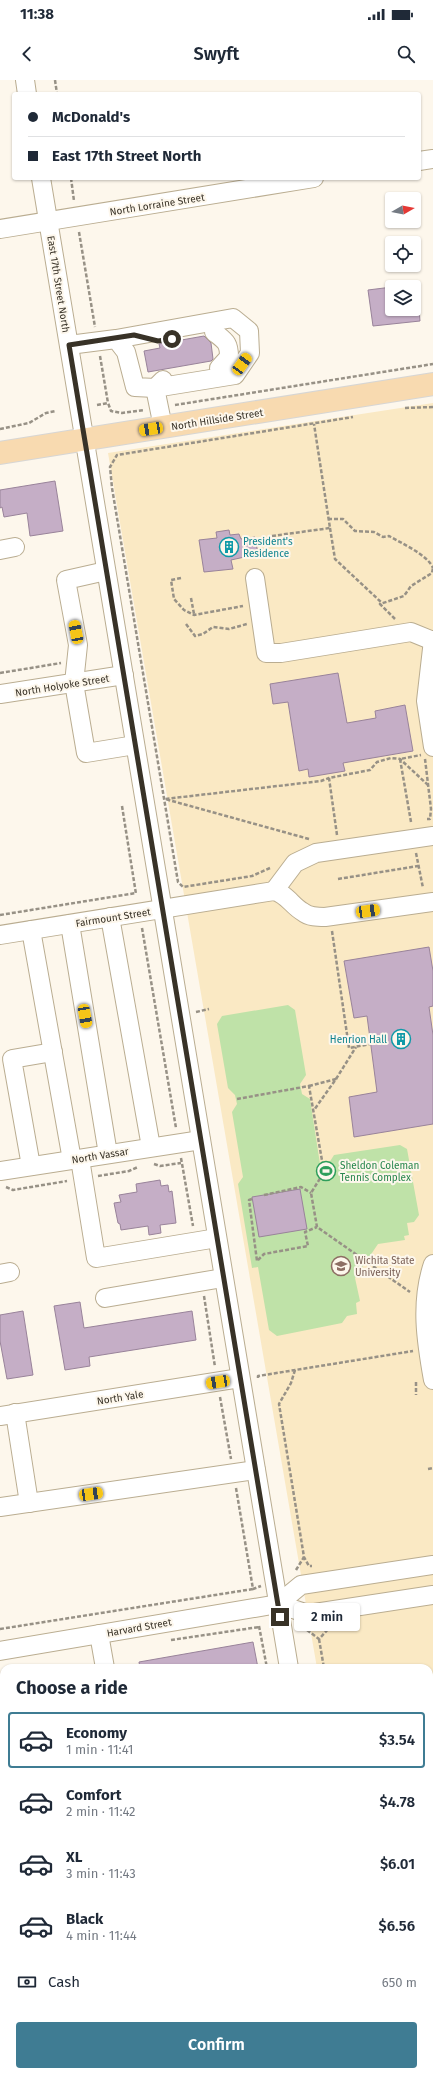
<!DOCTYPE html>
<html lang="en">
<head>
<meta charset="utf-8">
<style>
	:root { --surface:#fff; --page:#f2f2f3; --text:#1f2937; --muted:#747a83; --line:#e0e1e3; --accent:#3f7c93 }
	body { margin:0; font-family:"Fira Sans",sans-serif; background:var(--page); color:var(--text); height:100vh; display:flex; flex-direction:column; font-size:15px; white-space:nowrap }
	* { box-sizing:border-box; margin:0 }
	p { font-size:13px; color:var(--muted) }
	.icon { flex:none; width:22px; height:22px; fill:none; stroke:currentColor; stroke-width:2; stroke-linecap:round; stroke-linejoin:round }
	.map { position:relative; flex:1; overflow:hidden }
	.details { position:absolute; left:0px; top:1584px; width:433px; height:412px; display:flex; flex-direction:column; background:var(--surface); border-radius:12px 12px 0 0; box-shadow:0 1px 3px #0004 }
	.details>* { flex:none }
	.guide { position:absolute; left:12px; top:12px; width:409px; height:88px; border-radius:4px; box-shadow:0 1px 3px #0004; display:grid; align-content:center; height:88px; padding:0 16px; background:var(--surface) }
	.needle { width:26px; rotate:81deg }
	.controls { position:absolute; left:385px; top:112px; display:grid; gap:8px }
	.controls a { display:grid; place-items:center; width:36px; height:36px; border-radius:4px; background:var(--surface); box-shadow:0 1px 3px #0004; font-size:20px }
	.end { position:absolute; width:18px; height:18px; margin:-9px; border:5px solid #383227; background:#fff; box-shadow:0 0 0 2px #fff }
	.from { border-radius:50% }
	.bubble { position:absolute; height:28px; border-radius:4px; background:var(--surface); box-shadow:0 1px 3px #0004; font-size:13px; font-weight:600; line-height:28px; text-align:center }
	.car { position:absolute; width:12px; height:24px; margin:-12px -6px; border-radius:5px; box-shadow:0 0 3px 1px #0007; background:linear-gradient(#f5c518 24%,#345 0 40%,#f5c518 0 76%,#345 0 86%,#f5c518 0) }
	.guide b { display:flex; align-items:center; gap:14px; height:38px; font-size:15px }
	.guide b+b { border-top:1px solid var(--line) }
	.guide i { width:10px; height:10px; background:var(--text) }
	ul { padding:0; list-style:none }
	li { display:flex; align-items:center; gap:12px; height:56px; margin:0 8px 6px; padding:0 8px; border:2px solid transparent; border-radius:4px }
	li div { flex:1 }
	li b { display:block; font-size:15px }
	li em { font-style:normal; font-weight:600 }
	li.selected { border-color:var(--accent) }
	li>.icon { width:36px; height:36px; stroke-width:1.5 }
	h2 { padding:0 16px; font-size:18px; line-height:48px }
	.pay { display:flex; align-items:center; gap:10px; height:44px; padding:0 16px; font-size:15px }
	.pay p { margin-inline-start:auto }
	.button { display:flex; gap:8px; margin-top:auto; padding:8px 16px }
	.button a { flex:1; height:46px; border-radius:4px; background:var(--accent); color:#fff; font-size:16px; font-weight:600; line-height:46px; text-align:center }
	.status { display:flex; justify-content:space-between; align-items:center; height:28px; padding:0 20px; background:var(--surface); direction:ltr }
	.status svg { height:11px; fill:currentColor }
	header { display:flex; justify-content:space-between; align-items:center; height:52px; padding:0 16px; background:var(--surface); font-size:18px; font-weight:600 }
	.map>svg:first-child { display:block }
</style>
</head>
<body>
<div class="status"><b>11:38</b><svg viewBox="0 0 49 12"><path d="M0 12V9h3v3zM5 12V6h3v6zM10 12V3h3v9zM15 12V0h3v12zM26 1h20v11H26zM47 4h2v5h-2z"/></svg></div>
<header><svg class="icon" aria-label="back" viewBox="0 0 24 24"><path d="M15 5l-7 7 7 7"/></svg>Swyft<svg class="icon" aria-label="search" viewBox="0 0 24 24"><circle cx="10" cy="10" r="6"/><path d="M15 15l6 6"/></svg></header>
<div class="map">
<svg width="433" height="1996" viewBox="0 0 433 1996">
	<rect width="100%" height="100%" fill="#fdf7ec"/>
	<polygon fill="#fae9c4" points="433,323 433,1996 382,1996 382,1992 429,1992 429,1588 317,1588 108,373"/>
	<polygon fill="#bfe2a8" points="288,925 295,930 306,995 300,1004 302,1014 310,1019 320,1084 329,1083 334,1075 400,1065 407,1069 419,1135 414,1142 407,1143 409,1155 404,1156 405,1160 378,1164 355,1198 360,1221 356,1223 357,1234 347,1236 342,1243 277,1256 269,1250 258,1187 252,1188 238,1104 243,1097 232,1032 237,1024 235,1015 228,1008 217,944 222,936"/>
	<g fill="#c5aec6" stroke="#99839a">
		<polygon points="392,207 392,229 419,229 420,241 373,246 368,210"/>
		<polygon points="204,256 211,263 213,279 211,281 148,292 144,271 160,268 159,264"/>
		<polygon points="55,401 63,451 30,456 27,433 4,437 2,427 0,428 0,410"/>
		<polygon points="229,450 230,455 239,454 241,459 255,457 258,474 231,480 233,489 204,492 199,460 217,458 216,452"/>
		<polygon points="338,593 347,643 376,638 375,631 405,625 413,671 343,683 345,691 309,697 308,689 299,691 288,622 273,624 270,604"/>
		<polygon points="429,867 433,891 433,926 429,927 433,955 433,1044 354,1057 349,1017 377,1012 367,936 354,938 344,881"/>
		<polygon points="160,1100 161,1106 168,1105 169,1112 172,1111 176,1143 160,1145 161,1153 149,1155 148,1146 121,1150 120,1144 118,1143 114,1123 121,1122 119,1115 137,1112 136,1104"/>
		<polygon points="300,1109 307,1149 259,1157 252,1117"/>
		<polygon points="80,1222 84,1248 192,1231 196,1260 89,1277 90,1286 65,1290 54,1226"/>
		<polygon points="23,1231 33,1295 7,1299 0,1261 0,1235"/>
		<polygon points="253,1562 258,1588 140,1588 139,1582"/>
	</g>
	<g fill="none" stroke-linecap="round" stroke-linejoin="round">
		<g stroke="#baad91" stroke-width="20">
			<g id="minor">
				<polyline points="25,0 27,14"/>
				<polyline points="419,81 433,79"/>
				<polyline points="41,98 289,1588"/>
				<polyline points="0,149 314,98"/>
				<path d="M214 252C225 261 229 262 229 277L219 288"/>
				<polyline points="69,265 116,259 233,238 249,251 250,273 235,295 155,308 135,307 126,272 116,259"/>
				<polyline points="163,347 155,308 163,300"/>
				<polyline points="0,470 15,467"/>
				<polyline points="106,491 66,500 78,565 74,603 86,673 135,665"/>
				<polyline points="255,498 266,573 281,573 411,552 433,561"/>
				<polyline points="433,560 426,621 433,667"/>
				<polyline points="0,614 124,595"/>
				<polyline points="274,811 295,783 316,773 433,756"/>
				<polyline points="110,837 151,1067"/>
				<polyline points="70,844 108,1074"/>
				<polyline points="31,850 72,1080"/>
				<path d="M0 855 274 811C287 814 292 826 303 832 309 837 318 837 325 837L433 822"/>
				<polyline points="80,1079 96,1178 217,1158"/>
				<polyline points="31,1086 12,979 53,972"/>
				<polyline points="0,1091 201,1060"/>
				<path d="M433 1184C420 1222 426 1261 433 1300"/>
				<polyline points="0,1194 10,1192"/>
				<polyline points="105,1218 223,1198"/>
				<polyline points="15,1333 29,1423"/>
				<polyline points="0,1336 240,1298"/>
				<polyline points="0,1427 256,1390"/>
				<polyline points="278,1524 301,1505 433,1485"/>
				<polyline points="99,1554 105,1588"/>
				<polyline points="0,1571 278,1524 308,1534 433,1515"/>
				<polyline points="429,1740 433,1739"/>
				<polyline points="429,1796 433,1795"/>
				<polyline points="0,1827 4,1826"/>
				<polyline points="213,1992 214,1996"/>
				<polyline points="355,1992 356,1996"/>
				<polyline points="264,1996 290,1992"/>
			</g>
		</g>
		<g stroke="#d7d6d4" stroke-width="24">
			<polyline id="major" points="0,373 433,304"/>
		</g>
		<g stroke="#979186" stroke-width="2.5" stroke-dasharray="4 2" stroke-linecap="butt">
			<polyline points="55,0 57,14"/>
			<polyline points="71,98 74,121"/>
			<polyline points="79,152 95,247"/>
			<polyline points="100,276 108,323"/>
			<polyline points="97,325 108,323 111,331 122,333 144,330"/>
			<polyline points="175,325 433,284"/>
			<polyline points="405,328 433,327"/>
			<polyline points="0,349 29,343 46,333 56,331"/>
			<path d="M328 439H343L355 451 374 452 383 457 389 456C401 463 428 475 433 488"/>
			<polyline points="330,448 335,479 382,523"/>
			<polyline points="272,456 330,448 314,344"/>
			<polyline points="181,498 171,500 174,519 184,530 194,535 243,526"/>
			<polyline points="191,518 194,534"/>
			<polyline points="395,539 380,524 404,516 411,506 432,493 433,488"/>
			<polyline points="186,544 195,556 203,554 213,547 229,549 247,544"/>
			<polyline points="0,593 61,583"/>
			<polyline points="425,679 431,729 430,739 427,739"/>
			<polyline points="122,726 136,814"/>
			<polyline points="411,742 400,679 421,675"/>
			<polyline points="337,755 329,698 370,690 377,682 391,678 400,679 428,705"/>
			<polyline points="309,759 165,719 321,701 329,698"/>
			<polyline points="416,773 423,808"/>
			<polyline points="270,788 252,796 183,807 178,802 112,408 110,387 117,375 353,337"/>
			<polyline points="338,799 418,786"/>
			<polyline points="0,835 136,813"/>
			<polyline points="142,848 176,1048"/>
			<polyline points="332,851 349,968 370,964"/>
			<polyline points="196,932 209,929"/>
			<polyline points="336,999 356,967"/>
			<polyline points="309,1006 336,999 314,1030"/>
			<polyline points="237,1019 309,1006 324,1092 311,1113 317,1147 410,1212"/>
			<polyline points="181,1078 193,1146"/>
			<polyline points="154,1084 160,1086 181,1083"/>
			<polyline points="98,1096 129,1091 138,1087"/>
			<polyline points="6,1107 13,1110 67,1101"/>
			<polyline points="264,1115 301,1107 311,1113"/>
			<polyline points="252,1119 249,1120 257,1181 264,1174 308,1166 305,1152 317,1147"/>
			<polyline points="204,1216 215,1287"/>
			<polyline points="295,1290 291,1303 279,1324 304,1477 309,1486 312,1486"/>
			<polyline points="258,1298 258,1296 413,1271"/>
			<polyline points="416,1302 416,1315"/>
			<polyline points="220,1317 231,1379"/>
			<polyline points="428,1389 433,1388"/>
			<polyline points="236,1408 253,1509 261,1506"/>
			<polyline points="296,1490 304,1477"/>
			<polyline points="259,1546 267,1588"/>
			<polyline points="0,1549 253,1509 253,1510"/>
			<polyline points="307,1550 319,1559 330,1547"/>
			<polyline points="319,1559 324,1588"/>
			<polyline points="171,1560 259,1547"/>
			<polyline points="378,1992 379,1996"/>
		</g>
		<use href="#minor" stroke="#fff" stroke-width="18"/>
		<use href="#major" stroke="#f8dab0" stroke-width="22"/>
	</g>
	<g fill="none" stroke-linecap="round" stroke-linejoin="round">
		<polyline stroke="#383227" stroke-width="5" points="172,259 158,261 134,255 69,265 280,1537"/>
	</g>
	<defs>
		<g id="building-ring" transform="scale(1)"><circle r="9.5" fill="#fdf7ec" stroke="#0f9aa8" stroke-width="1.5"/><path d="M-4-6H4V6H1V3H-1V6H-4ZM-2.5-4.3h1.7v1.8h-1.7ZM.8-4.3h1.7v1.8H.8ZM-2.5-1h1.7V.8h-1.7ZM.8-1h1.7V.8H.8Z" fill="#0f9aa8"/></g>
		<g id="stadium-ring" transform="scale(1)"><circle r="9.5" fill="#fdf7ec" stroke="#2e9e5b" stroke-width="1.5"/><path d="M0-5a6.5 5 0 1 0 0 10a6.5 5 0 1 0 0-10ZM-3.5-1.8h7v3.6h-7Z" fill="#2e9e5b"/></g>
		<g id="university-ring" transform="scale(1)"><circle r="9.5" fill="#fdf7ec" stroke="#8d6e63" stroke-width="1.5"/><path d="M0-5L7-2L0 1L-7-2ZM-4 1L0 2.5L4 1V4Q0 6-4 4Z" fill="#8d6e63"/></g>
	</defs>
	<g fill-rule="evenodd">
		<use href="#building-ring" x="229" y="467"/>
		<use href="#building-ring" x="401" y="959"/>
		<use href="#stadium-ring" x="326" y="1091"/>
		<use href="#university-ring" x="341" y="1186"/>
	</g>
	<g text-anchor="middle" stroke-width="4" stroke-linejoin="round" paint-order="stroke">
		<g font-size="10" fill="#383227" stroke="#fdf7ec">
			<text transform="translate(157 124) rotate(-9)" y="4">North Lorraine Street</text>
			<text transform="translate(59 204) rotate(81)" y="4">East 17th Street North</text>
			<text transform="translate(217 339) rotate(-9)" y="4">North Hillside Street</text>
			<text transform="translate(62 605) rotate(-9)" y="4">North Holyoke Street</text>
			<text transform="translate(113 837) rotate(-9)" y="4">Fairmount Street</text>
			<text transform="translate(100 1075) rotate(-9)" y="4">North Vassar</text>
			<text transform="translate(120 1317) rotate(-9)" y="4">North Yale</text>
			<text transform="translate(139 1547) rotate(-10)" y="4">Harvard Street</text>
		</g>
		<g font-size="10" fill="#0d838f" stroke="#fdf7ec" text-anchor="start">
			<text x="243" y="465">President's<tspan x="243" dy="12">Residence</tspan></text>
			<text x="387" y="963" text-anchor="end">Henrion Hall</text>
		</g>
		<g font-size="10" fill="#27864d" stroke="#fdf7ec" text-anchor="start">
			<text x="340" y="1089">Sheldon Coleman<tspan x="340" dy="12">Tennis Complex</tspan></text>
		</g>
		<g font-size="10" fill="#785e54" stroke="#fdf7ec" text-anchor="start">
			<text x="355" y="1184">Wichita State<tspan x="355" dy="12">University</tspan></text>
		</g>
	</g>
</svg>
<div class="controls">
<a><svg class="needle" viewBox="-14 -14 28 28"><path d="M0-13l5 13h-10z" fill="#e53935"/><path d="M0 13l5-13h-10z" fill="#747a83"/></svg></a>
<a><svg class="icon" aria-label="locate" viewBox="0 0 24 24"><circle cx="12" cy="12" r="6"/><path d="M12 2v4M12 18v4M2 12h4M18 12h4"/></svg></a>
<a><svg class="icon" aria-label="layers" viewBox="0 0 24 24"><path d="M12 4l9 5-9 5-9-5zM3 14l9 5 9-5"/></svg></a>
</div>
<i class="end from" style="left:172px;top:259px"></i>
<i class="end" style="left:280px;top:1537px"></i>
<div class="bubble" style="left:294px;top:1523px;width:66px">2 min</div>
<i class="car" style="left:242px;top:284px;rotate:36deg"></i>
<i class="car" style="left:151px;top:349px;rotate:261deg"></i>
<i class="car" style="left:76px;top:552px;rotate:349deg"></i>
<i class="car" style="left:368px;top:831px;rotate:82deg"></i>
<i class="car" style="left:85px;top:936px;rotate:170deg"></i>
<i class="car" style="left:218px;top:1302px;rotate:261deg"></i>
<i class="car" style="left:91px;top:1414px;rotate:82deg"></i>
<div class="guide">
<b><i class="from"></i>McDonald's</b>
<b><i></i>East 17th Street North</b>
</div>
<section class="details">
<h2>Choose a ride</h2>
<ul>
<li class="selected"><svg class="icon" aria-label="car" viewBox="0 0 24 24"><path d="M5 17H2v-5l4-1 3-4h7l3 4 3 1v5h-3M9 17h6M6 11h13"/><circle cx="7" cy="17" r="2"/><circle cx="17" cy="17" r="2"/></svg><div><b>Economy</b><p>1 min · 11:41</p></div><em>$3.54</em></li>
<li><svg class="icon" aria-label="car" viewBox="0 0 24 24"><path d="M5 17H2v-5l4-1 3-4h7l3 4 3 1v5h-3M9 17h6M6 11h13"/><circle cx="7" cy="17" r="2"/><circle cx="17" cy="17" r="2"/></svg><div><b>Comfort</b><p>2 min · 11:42</p></div><em>$4.78</em></li>
<li><svg class="icon" aria-label="car" viewBox="0 0 24 24"><path d="M5 17H2v-5l4-1 3-4h7l3 4 3 1v5h-3M9 17h6M6 11h13"/><circle cx="7" cy="17" r="2"/><circle cx="17" cy="17" r="2"/></svg><div><b>XL</b><p>3 min · 11:43</p></div><em>$6.01</em></li>
<li><svg class="icon" aria-label="car" viewBox="0 0 24 24"><path d="M5 17H2v-5l4-1 3-4h7l3 4 3 1v5h-3M9 17h6M6 11h13"/><circle cx="7" cy="17" r="2"/><circle cx="17" cy="17" r="2"/></svg><div><b>Black</b><p>4 min · 11:44</p></div><em>$6.56</em></li>
</ul>
<div class="pay"><svg class="icon" aria-label="cash" viewBox="0 0 24 24"><path d="M3 7h18v10H3z"/><circle cx="12" cy="12" r="2"/></svg>Cash<p>650 m</p></div>
<div class="button"><a>Confirm</a></div>
</section>
</div>
</body>
</html>
